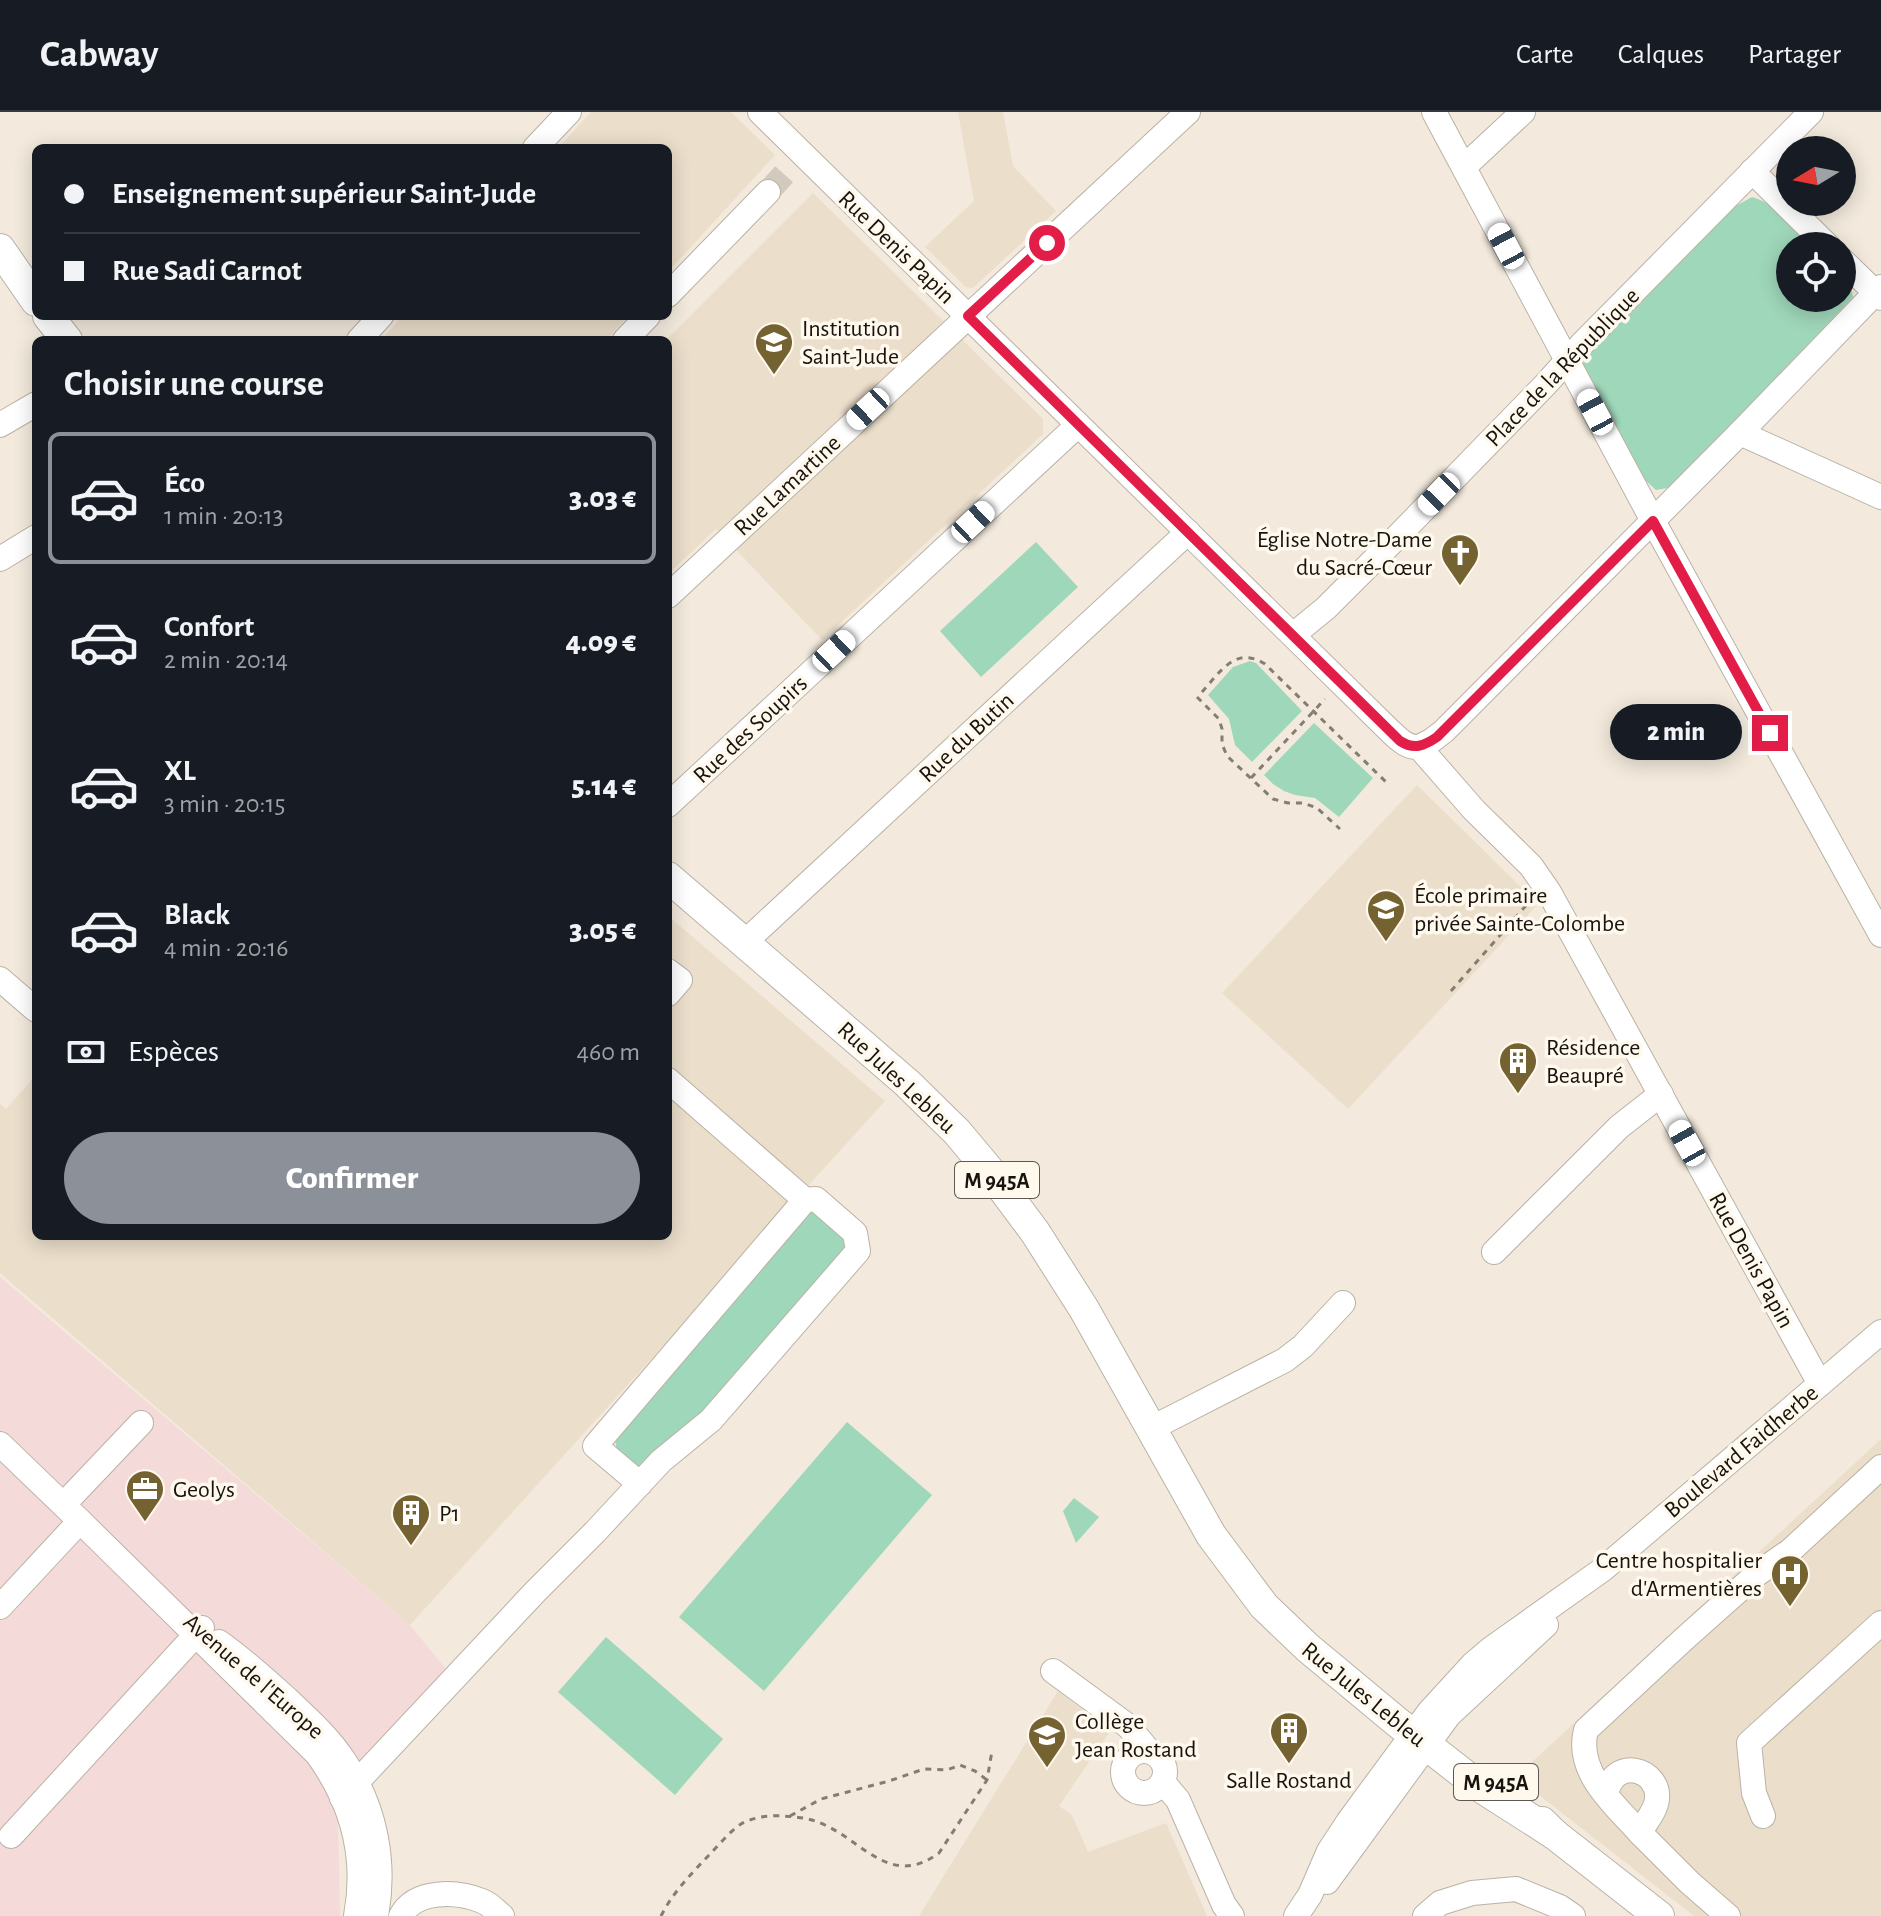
<!DOCTYPE html>
<html lang="fr">
<head>
<meta charset="utf-8">
<style>
	:root { --surface:#171b24; --page:#242831; --text:#f1f3f6; --muted:#9ea1a6; --line:#363941; --accent:#8c9099 }
	body { margin:0; font-family:"Alegreya Sans",sans-serif; background:var(--page); color:var(--text); height:100vh; display:flex; flex-direction:column; font-size:30px; white-space:nowrap }
	* { box-sizing:border-box; margin:0 }
	p { font-size:26px; color:var(--muted) }
	.icon { flex:none; width:44px; height:44px; fill:none; stroke:currentColor; stroke-width:2; stroke-linecap:round; stroke-linejoin:round }
	.map { position:relative; flex:1; overflow:hidden }
	.details { position:absolute; left:32px; top:224px; width:640px; height:904px; display:flex; flex-direction:column; background:var(--surface); border-radius:12px; box-shadow:0 4px 20px #0003 }
	.details>* { flex:none }
	.banner { position:absolute; left:32px; top:32px; width:640px; height:176px; border-radius:12px; box-shadow:0 4px 20px #0003; display:grid; align-content:center; height:176px; padding:0 32px; background:var(--surface) }
	.needle { width:52px; rotate:260deg }
	.tools { position:absolute; left:1776px; top:24px; display:grid; gap:16px }
	.tools a { display:grid; place-items:center; width:80px; height:80px; border-radius:50%; background:var(--surface); box-shadow:0 4px 20px #0003; font-size:40px }
	.end { position:absolute; width:36px; height:36px; margin:-18px; border:10px solid #e11d48; background:#fff; box-shadow:0 0 0 4px #fff }
	.from { border-radius:50% }
	.bubble { position:absolute; height:56px; border-radius:28px; background:var(--surface); box-shadow:0 4px 20px #0003; font-size:26px; font-weight:800; line-height:56px; text-align:center }
	.car { position:absolute; width:24px; height:48px; margin:-24px -12px; border-radius:10px; box-shadow:0 0 6px 2px #0007; background:linear-gradient(#fff 24%,#345 0 40%,#fff 0 76%,#345 0 86%,#fff 0) }
	.banner b { display:flex; align-items:center; gap:28px; height:76px; font-size:30px }
	.banner b+b { border-top:2px solid var(--line) }
	.banner i { width:20px; height:20px; background:var(--text) }
	ul { padding:0; list-style:none }
	li { display:flex; align-items:center; gap:24px; height:132px; margin:0 16px 12px; padding:0 16px; border:4px solid transparent; border-radius:12px }
	li div { flex:1 }
	li b { display:block; font-size:30px }
	li em { font-style:normal; font-weight:800 }
	li.current { border-color:var(--accent) }
	li>.icon { width:72px; height:72px; stroke-width:1.5 }
	h2 { padding:0 32px; font-size:36px; line-height:96px }
	.pay { display:flex; align-items:center; gap:20px; height:88px; padding:0 32px; font-size:30px }
	.pay p { margin-inline-start:auto }
	.action { display:flex; gap:16px; margin-top:auto; padding:16px 32px }
	.action a { flex:1; height:92px; border-radius:48px; background:var(--accent); color:#fff; font-size:32px; font-weight:800; line-height:92px; text-align:center }
	header { display:flex; align-items:center; gap:48px; box-sizing:border-box; height:112px; padding:0 40px; background:var(--surface); border-bottom:2px solid var(--line) }
	header strong { font-size:38px }
	nav { display:flex; gap:44px; margin-inline-start:auto; font-size:28px }
	.map>svg:first-child { display:block }
</style>
</head>
<body>
<header>
<strong>Cabway</strong>
<nav><a>Carte</a><a>Calques</a><a>Partager</a></nav>
</header>
<div class="map">
<svg width="1881" height="1804" viewBox="0 0 1881 1804">
	<rect width="100%" height="100%" fill="#f3eadd"/>
	<polygon fill="#f5dada" points="0,1165 410,1513 446,1557 338,1707 340,1804 0,1804"/>
	<g fill="#ebdecb">
		<polygon points="591,0 731,0 775,43 668,160 668,36 558,36"/>
		<polygon points="958,0 1003,0 1013,54 1056,99 973,176 966,175 925,135 974,89"/>
		<polygon points="813,81 1043,307 1043,322 822,528 716,417 668,462 668,228 666,228"/>
		<polygon points="403,204 628,204 606,228 381,228"/>
		<polygon points="1417,673 1528,782 1536,794 1348,997 1222,881"/>
		<polygon points="668,804 885,989 410,1513 0,1161 0,992 6,997 36,963 36,1124 668,1124"/>
		<polygon points="1881,1327 1881,1804 1694,1804 1516,1665"/>
		<polygon points="1058,1579 1110,1619 1059,1694 1072,1703 1088,1740 1166,1711 1207,1804 919,1804"/>
	</g>
	<g fill="#9fd7ba">
		<path d="M1752 85C1777 92 1794 117 1811 134H1790V186H1842V165L1850 173 1853 185 1673 375 1656 378 1645 368 1583 254 1584 243 1734 95Z"/>
		<polygon points="1036,430 1078,475 981,565 940,519"/>
		<polygon points="1250,549 1256,551 1302,599 1252,650 1235,633 1229,607 1208,583 1233,555"/>
		<polygon points="1314,611 1373,666 1339,705 1315,686 1295,683 1284,679 1273,672 1264,663"/>
		<polygon points="817,1099 845,1119 846,1138 702,1305 639,1361 617,1342 615,1326 807,1102"/>
		<polygon points="847,1310 932,1383 764,1579 679,1505"/>
		<polygon points="1074,1386 1099,1405 1076,1431 1063,1399"/>
		<polygon points="606,1525 723,1627 675,1683 558,1580"/>
	</g>
	<g fill="none" stroke-linecap="round" stroke-linejoin="round">
		<polyline stroke="#d2cabe" stroke-width="24" stroke-dasharray="24 12" stroke-linecap="butt" points="768,80 787,59"/>
		<g stroke="#bab2a5" stroke-width="26">
			<g id="minor">
				<path d="M760 0 1391 620C1400 628 1407 636 1419 635L1474 698 1531 754 1549 780 1820 1272"/>
				<polyline points="1434,0 1653,409 1881,823"/>
				<polyline points="535,36 569,0"/>
				<polyline points="1464,55 1523,0"/>
				<polyline points="1752,59 1828,134"/>
				<polyline points="1842,148 1881,186"/>
				<polyline points="668,183 768,80"/>
				<polyline points="359,228 381,204"/>
				<polyline points="625,228 648,204"/>
				<polyline points="0,313 36,292"/>
				<polyline points="1740,321 1881,385"/>
				<polyline points="0,447 36,425"/>
				<polyline points="668,484 1188,0"/>
				<polyline points="1293,523 1326,496 1397,425 1545,273 1581,233 1811,0"/>
				<polyline points="1419,635 1431,629 1444,619 1740,321 1881,175"/>
				<polyline points="668,693 1078,313"/>
				<polyline points="745,830 1188,420"/>
				<polyline points="668,859 680,868 668,882"/>
				<polyline points="0,867 36,898"/>
				<polyline points="668,968 805,1088"/>
				<polyline points="1494,1140 1619,1015 1661,982"/>
				<polyline points="1150,1317 1285,1248 1303,1234 1343,1191"/>
				<path d="M0 1332 80 1409 317 1642C352 1690 367 1745 356 1804"/>
				<polyline points="64,1392 141,1311"/>
				<polyline points="0,1495 80,1409"/>
				<path d="M219 1530C243 1547 264 1566 286 1586 307 1606 329 1625 345 1650 375 1695 386 1750 376 1804L357 1800"/>
				<polyline points="1053,1559 1128,1614 1149,1639"/>
				<circle cx="1144" cy="1660" r="21"/>
				<polyline points="1163,1670 1178,1688 1224,1793 1232,1804"/>
				<path d="M1606 1683C1613 1643 1660 1657 1657 1687 1656 1699 1645 1710 1640 1721 1614 1692 1575 1660 1586 1618L1684 1527 1757 1462 1790 1439 1881 1355"/>
				<polyline points="342,1686 535,1480 595,1420 661,1349 711,1308 858,1139 855,1121 816,1087 805,1088 595,1334 640,1372"/>
				<polyline points="1763,1704 1754,1681 1749,1631 1881,1511"/>
				<polyline points="1640,1721 1690,1771 1728,1804"/>
				<polyline points="11,1724 202,1516"/>
				<polyline points="1327,1770 1449,1603 1546,1513"/>
				<path d="M401 1804C415 1777 457 1779 482 1789 490 1792 496 1799 502 1804"/>
				<polyline points="1296,1804 1310,1783 1329,1739 1348,1710 1429,1600 1472,1553 1492,1536 1602,1458 1881,1220"/>
				<polyline points="1425,1804 1440,1791 1472,1781 1516,1777 1560,1795 1573,1804"/>
			</g>
		</g>
		<g stroke="#bab2a5" stroke-width="32">
			<g id="major">
				<polyline points="0,137 36,189"/>
				<polyline points="48,204 67,228"/>
				<polyline points="668,765 907,971 957,1020 988,1057 1035,1120 1084,1197 1211,1423 1264,1494 1308,1536 1397,1610 1479,1674 1554,1722"/>
				<polyline points="1542,1710 1554,1722 1659,1804"/>
			</g>
		</g>
		<g stroke="#837d74" stroke-width="3" stroke-dasharray="6 6" stroke-linecap="butt">
			<polyline points="262,228 264,226"/>
			<path d="M1202 580C1220 560 1236 533 1265 552L1386 670"/>
			<polyline points="1197,585 1219,607 1222,617 1222,632 1227,644 1273,687 1288,691 1303,691 1317,696 1340,717"/>
			<polyline points="1251,666 1325,587"/>
			<polyline points="1451,879 1530,789"/>
			<polyline points="790,1704 821,1687 889,1669 924,1657 947,1658 960,1653 975,1659 987,1668"/>
			<path d="M661 1804C673 1780 692 1761 710 1742 720 1732 730 1719 741 1712 753 1705 770 1703 783 1704 797 1705 811 1706 825 1713 864 1731 892 1776 939 1741L987 1668 992 1639"/>
		</g>
		<use href="#minor" stroke="#fff" stroke-width="24"/>
		<use href="#major" stroke="#fff" stroke-width="30"/>
	</g>
	<g fill="none" stroke-linecap="round" stroke-linejoin="round">
		<path stroke="#e11d48" stroke-width="10" d="M1047 131 968 204 1400 629C1414 638 1424 634 1437 625L1653 409 1770 621"/>
	</g>
	<defs>
		<g id="school-pin" transform="scale(2)"><path d="M0 17L-7.5 6A9.5 9.5 0 1 1 7.5 6Z" fill="#746231" stroke="#fff8ed"/><path d="M0-5L7-2L0 1L-7-2ZM-4 1L0 2.5L4 1V4Q0 6-4 4Z" fill="#fff"/></g>
		<g id="church-pin" transform="scale(2)"><path d="M0 17L-7.5 6A9.5 9.5 0 1 1 7.5 6Z" fill="#746231" stroke="#fff8ed"/><path d="M-1.2-6h2.4v3.5h3.3v2.4h-3.3V6h-2.4V-.1h-3.3v-2.4h3.3Z" fill="#fff"/></g>
		<g id="building-pin" transform="scale(2)"><path d="M0 17L-7.5 6A9.5 9.5 0 1 1 7.5 6Z" fill="#746231" stroke="#fff8ed"/><path d="M-4-6H4V6H1V3H-1V6H-4ZM-2.5-4.3h1.7v1.8h-1.7ZM.8-4.3h1.7v1.8H.8ZM-2.5-1h1.7V.8h-1.7ZM.8-1h1.7V.8H.8Z" fill="#fff"/></g>
		<g id="office-pin" transform="scale(2)"><path d="M0 17L-7.5 6A9.5 9.5 0 1 1 7.5 6Z" fill="#746231" stroke="#fff8ed"/><path d="M-6-3h4V-5.5h4V-3h4V5H-6ZM-1-4.5V-3h2v-1.5ZM-6 0V1H6V0Z" fill="#fff"/></g>
		<g id="hospital-pin" transform="scale(2)"><path d="M0 17L-7.5 6A9.5 9.5 0 1 1 7.5 6Z" fill="#746231" stroke="#fff8ed"/><path d="M-5-5h3v3.5h4V-5h3V5h-3V1.5h-4V5h-3Z" fill="#fff"/></g>
	</defs>
	<g fill-rule="evenodd">
		<use href="#school-pin" x="774" y="230"/>
		<use href="#church-pin" x="1460" y="441"/>
		<use href="#school-pin" x="1386" y="797"/>
		<use href="#building-pin" x="1518" y="949"/>
		<use href="#office-pin" x="145" y="1377"/>
		<use href="#building-pin" x="411" y="1401"/>
		<use href="#hospital-pin" x="1790" y="1462"/>
		<use href="#building-pin" x="1289" y="1619"/>
		<use href="#school-pin" x="1047" y="1623"/>
	</g>
	<g text-anchor="middle" stroke-width="7" stroke-linejoin="round" paint-order="stroke">
		<g fill="#fff8ed" stroke="#5d5852" stroke-width="2">
			<rect x="955" y="1050" width="84" height="36" rx="6"/>
			<rect x="1454" y="1652" width="84" height="36" rx="6"/>
		</g>
		<g font-size="22" font-weight="bold" fill="#17140f">
			<text x="997" y="1076">M 945A</text>
			<text x="1496" y="1678">M 945A</text>
		</g>
		<g font-size="24" fill="#17140f" stroke="#fff8ed">
			<text transform="translate(897 135) rotate(44)" y="8">Rue Denis Papin</text>
			<text transform="translate(1562 255) rotate(-46)" y="8">Place de la République</text>
			<text transform="translate(787 373) rotate(-43)" y="8">Rue Lamartine</text>
			<text transform="translate(750 617) rotate(-43)" y="8">Rue des Soupirs</text>
			<text transform="translate(966 625) rotate(-43)" y="8">Rue du Butin</text>
			<text transform="translate(897 965) rotate(43)" y="8">Rue Jules Lebleu</text>
			<text transform="translate(1752 1148) rotate(61)" y="8">Rue Denis Papin</text>
			<text transform="translate(1741 1339) rotate(-40)" y="8">Boulevard Faidherbe</text>
			<text transform="translate(254 1564) rotate(41)" y="8">Avenue de l'Europe</text>
			<text transform="translate(1364 1582) rotate(39)" y="8">Rue Jules Lebleu</text>
		</g>
		<g font-size="24" fill="#17140f" stroke="#fff8ed" text-anchor="start">
			<text x="802" y="224">Institution<tspan x="802" dy="28">Saint-Jude</tspan></text>
			<text x="1432" y="435" text-anchor="end">Église Notre-Dame<tspan x="1432" dy="28">du Sacré-Cœur</tspan></text>
			<text x="1414" y="791">École primaire<tspan x="1414" dy="28">privée Sainte-Colombe</tspan></text>
			<text x="1546" y="943">Résidence<tspan x="1546" dy="28">Beaupré</tspan></text>
			<text x="173" y="1385">Geolys</text>
			<text x="439" y="1409">P1</text>
			<text x="1762" y="1456" text-anchor="end">Centre hospitalier<tspan x="1762" dy="28">d'Armentières</tspan></text>
			<text x="1075" y="1617">Collège<tspan x="1075" dy="28">Jean Rostand</tspan></text>
			<text x="1289" y="1676" text-anchor="middle">Salle Rostand</text>
		</g>
	</g>
</svg>
<div class="tools">
<a><svg class="needle" viewBox="-14 -14 28 28"><path d="M0-13l5 13h-10z" fill="#e53935"/><path d="M0 13l5-13h-10z" fill="#9ea1a6"/></svg></a>
<a><svg class="icon" aria-label="locate" viewBox="0 0 24 24"><circle cx="12" cy="12" r="6"/><path d="M12 2v4M12 18v4M2 12h4M18 12h4"/></svg></a>
</div>
<i class="end from" style="left:1047px;top:131px"></i>
<i class="end" style="left:1770px;top:621px"></i>
<div class="bubble" style="left:1610px;top:592px;width:132px">2 min</div>
<i class="car" style="left:1506px;top:134px;rotate:332deg"></i>
<i class="car" style="left:868px;top:297px;rotate:227deg"></i>
<i class="car" style="left:1595px;top:300px;rotate:332deg"></i>
<i class="car" style="left:1439px;top:382px;rotate:224deg"></i>
<i class="car" style="left:973px;top:410px;rotate:47deg"></i>
<i class="car" style="left:834px;top:539px;rotate:47deg"></i>
<i class="car" style="left:1687px;top:1031px;rotate:331deg"></i>
<div class="banner">
<b><i class="from"></i>Enseignement supérieur Saint-Jude</b>
<b><i></i>Rue Sadi Carnot</b>
</div>
<section class="details">
<h2>Choisir une course</h2>
<ul>
<li class="current"><svg class="icon" aria-label="car" viewBox="0 0 24 24"><path d="M5 17H2v-5l4-1 3-4h7l3 4 3 1v5h-3M9 17h6M6 11h13"/><circle cx="7" cy="17" r="2"/><circle cx="17" cy="17" r="2"/></svg><div><b>Éco</b><p>1 min · 20:13</p></div><em>3.03 €</em></li>
<li><svg class="icon" aria-label="car" viewBox="0 0 24 24"><path d="M5 17H2v-5l4-1 3-4h7l3 4 3 1v5h-3M9 17h6M6 11h13"/><circle cx="7" cy="17" r="2"/><circle cx="17" cy="17" r="2"/></svg><div><b>Confort</b><p>2 min · 20:14</p></div><em>4.09 €</em></li>
<li><svg class="icon" aria-label="car" viewBox="0 0 24 24"><path d="M5 17H2v-5l4-1 3-4h7l3 4 3 1v5h-3M9 17h6M6 11h13"/><circle cx="7" cy="17" r="2"/><circle cx="17" cy="17" r="2"/></svg><div><b>XL</b><p>3 min · 20:15</p></div><em>5.14 €</em></li>
<li><svg class="icon" aria-label="car" viewBox="0 0 24 24"><path d="M5 17H2v-5l4-1 3-4h7l3 4 3 1v5h-3M9 17h6M6 11h13"/><circle cx="7" cy="17" r="2"/><circle cx="17" cy="17" r="2"/></svg><div><b>Black</b><p>4 min · 20:16</p></div><em>3.05 €</em></li>
</ul>
<div class="pay"><svg class="icon" aria-label="cash" viewBox="0 0 24 24"><path d="M3 7h18v10H3z"/><circle cx="12" cy="12" r="2"/></svg>Espèces<p>460 m</p></div>
<div class="action"><a>Confirmer</a></div>
</section>
</div>
</body>
</html>
